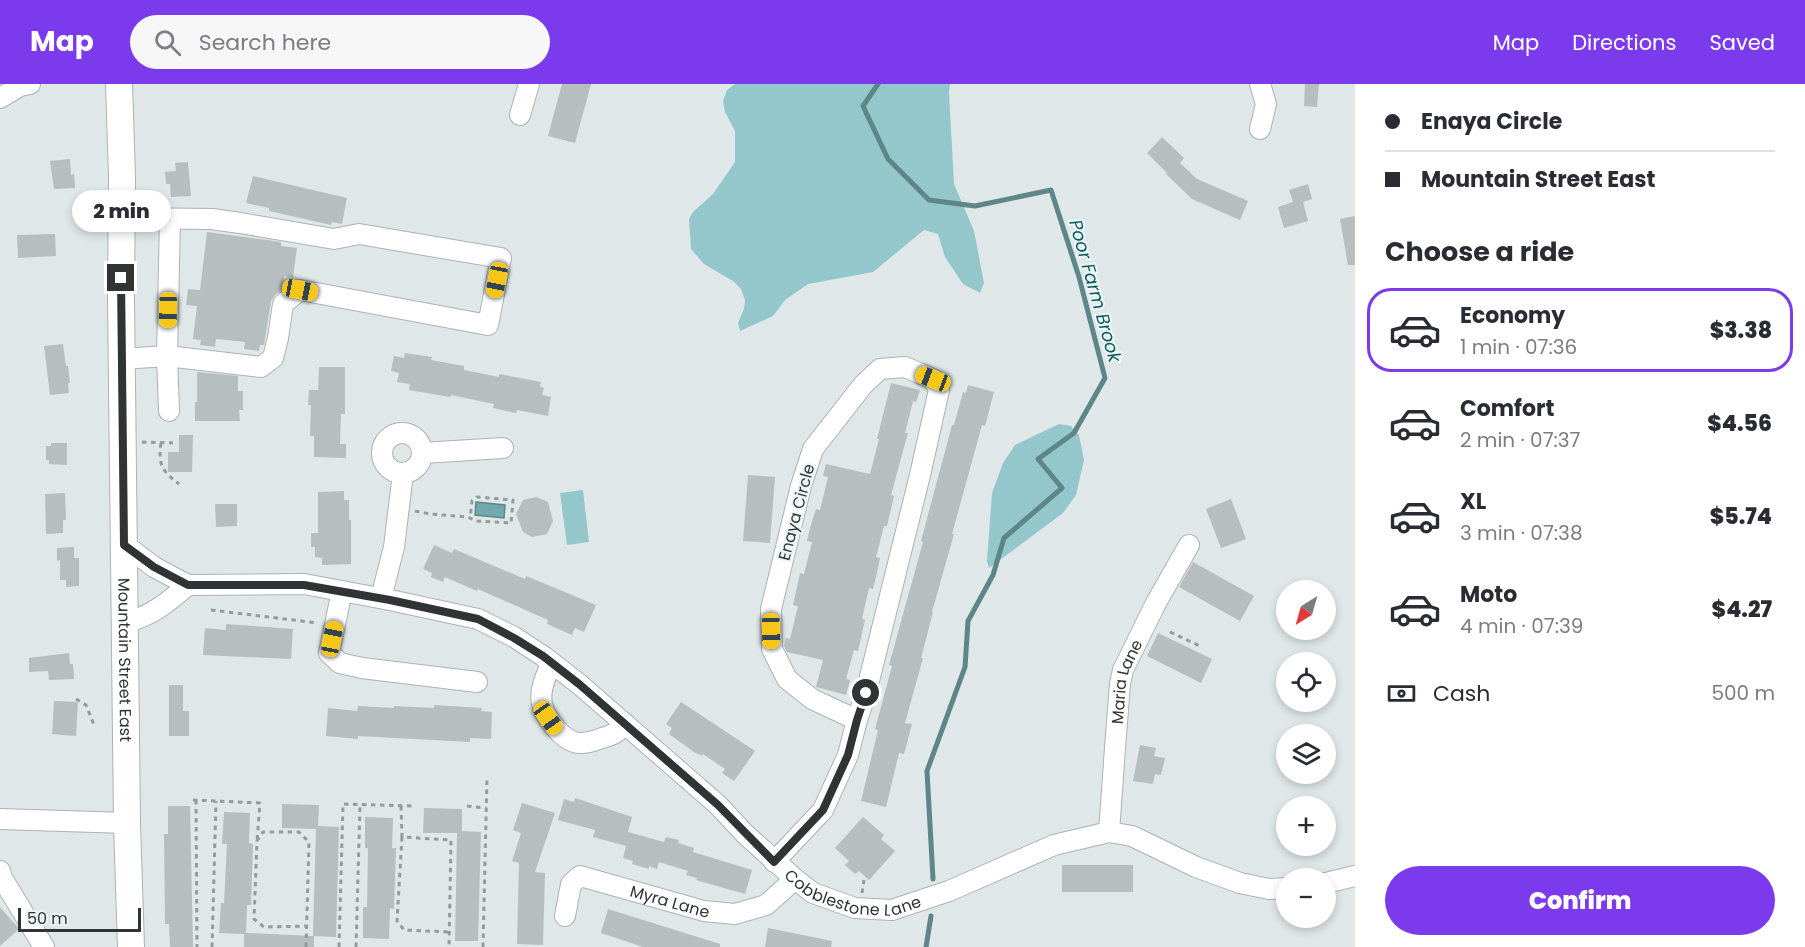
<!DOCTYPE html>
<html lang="en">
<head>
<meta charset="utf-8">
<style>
	:root { --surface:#fff; --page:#f7f7f7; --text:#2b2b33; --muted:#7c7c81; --line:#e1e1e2; --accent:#7c3aed }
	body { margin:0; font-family:Poppins,sans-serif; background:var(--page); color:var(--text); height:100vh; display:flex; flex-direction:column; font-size:22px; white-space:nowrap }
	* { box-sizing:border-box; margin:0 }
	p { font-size:20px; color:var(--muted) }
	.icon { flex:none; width:33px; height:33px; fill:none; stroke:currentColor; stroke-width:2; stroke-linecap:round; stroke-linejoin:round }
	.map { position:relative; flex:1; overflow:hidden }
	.side { display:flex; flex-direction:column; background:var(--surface); width:450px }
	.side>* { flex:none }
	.banner { display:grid; align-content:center; height:132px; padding:0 30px; background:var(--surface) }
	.needle { width:39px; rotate:217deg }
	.tools { position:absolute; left:1276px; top:496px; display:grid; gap:12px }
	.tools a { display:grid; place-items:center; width:60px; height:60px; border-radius:50%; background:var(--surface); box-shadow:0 3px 9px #0003; font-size:30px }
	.scale { position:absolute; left:18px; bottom:15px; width:123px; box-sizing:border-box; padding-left:6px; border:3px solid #303434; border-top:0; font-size:16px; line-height:21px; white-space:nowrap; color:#303434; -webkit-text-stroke:4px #ecf5f5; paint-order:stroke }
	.end { position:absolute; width:27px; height:27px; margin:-14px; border:8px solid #303434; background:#fff; box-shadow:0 0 0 3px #fff }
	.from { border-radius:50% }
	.bubble { position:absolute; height:42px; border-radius:21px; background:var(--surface); box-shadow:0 3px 9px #0003; font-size:20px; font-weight:800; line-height:42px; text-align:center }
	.car { position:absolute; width:18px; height:36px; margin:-18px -9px; border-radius:8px; box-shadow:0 0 4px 2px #0007; background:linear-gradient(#f5c518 24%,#345 0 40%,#f5c518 0 76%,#345 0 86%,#f5c518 0) }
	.banner b { display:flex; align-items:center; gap:21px; height:57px; font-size:22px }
	.banner b+b { border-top:2px solid var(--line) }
	.banner i { width:15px; height:15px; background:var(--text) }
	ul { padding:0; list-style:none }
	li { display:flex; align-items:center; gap:18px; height:84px; margin:0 12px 9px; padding:0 18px; border:3px solid transparent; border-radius:24px }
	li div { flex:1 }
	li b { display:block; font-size:22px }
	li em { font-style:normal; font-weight:800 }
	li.on { border-color:var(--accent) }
	li>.icon { width:54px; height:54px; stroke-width:1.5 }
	h2 { padding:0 30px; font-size:27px; line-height:72px }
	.pay { display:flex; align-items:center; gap:15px; height:66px; padding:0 30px; font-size:22px }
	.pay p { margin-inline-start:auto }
	.cta { display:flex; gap:12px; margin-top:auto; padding:12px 30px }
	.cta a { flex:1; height:69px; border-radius:36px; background:var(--accent); color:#fff; font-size:24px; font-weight:800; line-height:69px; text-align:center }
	header { display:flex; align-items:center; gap:36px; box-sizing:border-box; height:84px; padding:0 30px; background:var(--accent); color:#fff }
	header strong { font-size:28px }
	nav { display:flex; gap:33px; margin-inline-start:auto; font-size:21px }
	.search { width:420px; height:54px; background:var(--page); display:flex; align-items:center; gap:15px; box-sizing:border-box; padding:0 21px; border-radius:33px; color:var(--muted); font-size:22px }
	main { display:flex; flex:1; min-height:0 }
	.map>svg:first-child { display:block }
</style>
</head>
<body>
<header>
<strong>Map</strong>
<div class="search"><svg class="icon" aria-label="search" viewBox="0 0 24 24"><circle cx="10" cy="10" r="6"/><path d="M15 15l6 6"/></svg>Search here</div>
<nav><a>Map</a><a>Directions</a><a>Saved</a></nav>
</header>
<main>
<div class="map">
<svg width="1355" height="863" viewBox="0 0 1355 863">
	<rect width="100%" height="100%" fill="#dfe7e8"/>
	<g fill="#93c7cb">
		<polygon points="735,0 950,0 949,9 954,100 974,147 984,199 980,209 963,200 945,173 938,150 924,146 873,188 808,200 785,216 773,232 740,247 738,239 744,225 745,216 741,205 733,197 704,180 691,165 689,135 693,128 713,110 735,78 735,47 725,28 723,17 727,6"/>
		<polygon points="1059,340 1071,342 1079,351 1084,376 1076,411 1063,429 989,484 987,477 992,409 1003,379 1015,361"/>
		<polygon points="583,406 589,458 567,461 560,409"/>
	</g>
	<polygon fill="#72a9ad" stroke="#5e8689" stroke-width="1.5" points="476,418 505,421 504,434 475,431"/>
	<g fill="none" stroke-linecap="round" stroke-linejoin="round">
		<g stroke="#5e8689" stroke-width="5">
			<polyline points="878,0 863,22 888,75 929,116 975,122 1051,106 1079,193 1105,294 1074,349 1038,375 1062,404 1004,454 993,491 968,537 965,583 927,687 933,795"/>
			<polyline points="926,863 931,832"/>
		</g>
	</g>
	<g fill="#b6bebf">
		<polygon points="562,0 591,0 575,59 548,52"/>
		<polygon points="1305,0 1319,0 1317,23 1304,22"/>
		<polygon points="1162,53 1184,74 1180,79 1197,95 1248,117 1240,136 1192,115 1166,90 1167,89 1147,69"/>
		<polygon points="70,75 71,91 74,90 75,104 54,105 50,77"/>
		<polygon points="188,78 191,112 171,113 170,100 166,100 165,88 176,87 175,79"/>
		<polygon points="253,92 347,114 342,140 332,138 331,141 269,127 269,124 246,119"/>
		<polygon points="1308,100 1312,115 1303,118 1308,137 1284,144 1278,123 1293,118 1289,106"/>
		<polygon points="1355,132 1355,181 1348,181 1340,135"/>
		<polygon points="207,148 281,158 281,162 297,164 293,193 284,192 283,205 275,211 271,217 264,261 260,261 259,267 244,265 245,258 216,255 215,263 200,261 201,256 193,255 197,222 186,221 188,205 200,206"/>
		<polygon points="55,150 56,172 18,174 17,151"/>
		<polygon points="63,260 66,282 68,282 70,299 68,299 69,309 50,311 44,262"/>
		<polygon points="405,269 432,273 431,276 464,282 464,286 499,293 499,290 541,298 540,303 544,304 542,311 551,313 548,332 517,326 516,329 493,324 494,320 451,311 450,313 409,306 410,300 397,298 399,289 391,287 394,272 404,274"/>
		<polygon points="319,283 345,283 345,330 341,330 340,360 346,360 346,374 314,373 314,352 310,352 311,321 308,321 309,306 318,306"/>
		<polygon points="197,288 238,292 238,307 243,307 243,326 239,326 240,337 195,337 195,318 197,318"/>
		<polygon points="891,299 920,306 916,318 913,317 905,349 908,349 891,411 894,412 887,442 884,442 876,473 880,474 876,493 873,505 869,504 862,535 865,536 858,567 854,566 846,595 850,596 846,611 816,603 823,576 787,568 784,562 786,554 790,555 798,522 793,521 800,489 804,490 812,458 807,457 810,444 816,425 820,426 828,393 823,392 826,380 870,390 879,355 877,355"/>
		<polygon points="968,301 994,308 985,342 982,341 952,450 954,450 932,528 933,528 921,574 923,574 905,639 912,640 904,670 899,669 886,723 861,717 878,646 875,645 892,582 889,581 923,458 921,457 952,341 954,341 963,308 966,309"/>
		<polygon points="179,351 193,351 192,388 168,388 168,368 179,368"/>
		<polygon points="51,359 67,359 67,381 49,380 49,376 46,376 46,362 51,362"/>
		<polygon points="748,391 775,393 770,459 743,457"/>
		<polygon points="344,407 344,416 349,416 349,436 351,436 351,480 322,481 322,474 315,473 315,463 311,463 311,449 318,449 318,408"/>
		<polygon points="65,409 66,436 63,436 63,449 46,450 45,410"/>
		<polygon points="536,413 548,418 553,437 547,450 532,453 523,448 516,430 523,416"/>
		<polygon points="1231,415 1246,455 1221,464 1206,425"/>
		<polygon points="215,420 237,420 237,442 216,443"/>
		<polygon points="434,461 452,469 454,465 525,495 526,492 596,521 584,548 575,544 572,551 547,540 548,536 478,505 477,507 445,493 443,498 431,493 432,489 423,485"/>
		<polygon points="74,463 74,474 79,474 79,502 66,503 66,496 60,496 60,476 57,477 57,464"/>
		<polygon points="1193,478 1254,512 1240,537 1179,503"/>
		<polygon points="226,540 293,545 291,575 203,571 205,544 226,546"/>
		<polygon points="1158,549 1212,575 1201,599 1147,572"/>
		<polygon points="69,569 70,580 73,580 74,595 49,596 48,587 29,588 29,574"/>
		<polygon points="169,601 183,601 183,627 189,627 189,652 169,652"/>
		<polygon points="54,617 78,618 76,652 52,650"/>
		<polygon points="681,618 755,667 734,697 722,689 725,685 703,670 702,672 694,668 669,650 672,644 666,640"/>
		<polygon points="434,621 482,624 481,627 492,628 491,655 470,654 470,658 358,652 358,655 326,652 328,624 357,627 358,622 394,624 394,622 434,624"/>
		<polygon points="1140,661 1156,664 1154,672 1165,674 1161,691 1155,690 1153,700 1133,697"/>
		<polygon points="575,714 632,733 628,748 664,758 666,753 679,756 678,759 694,764 693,768 752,786 745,810 696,796 697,794 686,791 688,787 659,778 657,785 649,782 649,785 632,780 633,777 623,774 626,762 593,753 595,746 558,736 564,715 574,718"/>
		<polygon points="522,719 555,729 535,788 545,789 543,861 517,860 519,779 512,777 521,749 513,746"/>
		<polygon points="282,720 319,721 318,742 339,743 336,853 314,852 314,863 244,863 244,850 219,849 221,819 224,819 227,760 222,760 224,728 250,729 249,759 253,760 251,821 247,821 246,849 313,852 316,745 282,744"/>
		<polygon points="168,722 190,722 193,863 170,863 169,840 165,840 164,750 168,750"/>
		<polygon points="424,724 462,725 462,747 481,748 478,857 455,857 457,749 423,749"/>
		<polygon points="365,733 393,734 392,764 396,764 394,825 390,824 389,855 363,854 363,823 367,823 368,764 365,764"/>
		<polygon points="863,733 884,751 881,755 895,767 869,796 859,787 855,790 845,781 849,777 835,764"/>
		<rect x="1062" y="781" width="71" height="27"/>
		<polygon points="0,823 19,845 0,862"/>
		<polygon points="608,825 720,860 720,863 643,863 601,849"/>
		<polygon points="768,844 832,857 831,863 765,863"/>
	</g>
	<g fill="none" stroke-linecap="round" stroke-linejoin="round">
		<g stroke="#abb3b4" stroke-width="22">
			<g id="minor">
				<polyline points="1260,0 1266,20 1260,45"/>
				<polyline points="0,14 20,2 30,0"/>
				<polyline points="520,31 529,0"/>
				<polyline points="122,134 212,135 240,139 334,155 359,150 501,174 488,241 300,206 283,220 278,254 273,274 261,283 167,272 122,275"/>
				<polyline points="169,327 167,272 170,135"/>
				<circle cx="402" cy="369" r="20"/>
				<polyline points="422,369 503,364"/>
				<path id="s1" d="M125 461 154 483 188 501 304 500 390 516 478 535 514 553 543 572 579 600 718 721 745 750 795 795 813 809 855 824 892 826 949 807 1054 761 1109 748 1132 752 1196 783 1240 799 1269 805 1287 804"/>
				<polyline points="342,507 329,569 340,579 362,584 477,598"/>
				<polyline points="381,514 394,463 403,389"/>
				<path d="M126 538C151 533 169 517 188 501"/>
				<path d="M552 579C546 591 539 606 542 620 545 633 561 654 574 658 583 661 594 657 602 654 613 651 618 649 624 639"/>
				<polyline points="0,735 127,739"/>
				<path id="s2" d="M1109 748 1115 664 1120 600 1123 586 1156 519 1189 461"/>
				<polyline points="774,778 823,726 848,671 857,636 866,609 920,391 939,306 933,295 905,283 880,285 863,301 813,365 801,402 771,525 772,565 787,595 812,615 857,636"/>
				<polyline points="0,787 2,794 44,863"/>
				<polyline points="1326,799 1355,792"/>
				<path id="s3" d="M565 832 571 800 580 792 704 827 735 830 766 821 795 795"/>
			</g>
		</g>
		<g stroke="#abb3b4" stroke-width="28">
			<g id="major">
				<path id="s4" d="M119 0 122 93 121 213 127 739 131 863"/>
			</g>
		</g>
		<g stroke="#959b9c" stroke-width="3" stroke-dasharray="4.5 4.5" stroke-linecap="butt">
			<polyline points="142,358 173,359"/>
			<path d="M161 359C158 381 162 387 179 400"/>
			<polyline points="415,427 430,430 468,433 476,437 511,439 513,416 477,413 472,417 470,434"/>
			<polyline points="211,526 318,539"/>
			<polyline points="1170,548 1202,563"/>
			<polyline points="76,615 86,621 94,641"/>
			<polyline points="193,716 260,719 257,757"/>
			<polyline points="196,716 197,863"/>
			<polyline points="401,722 402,753 451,756 449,863"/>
			<polyline points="467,722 486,724"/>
			<polyline points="402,753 397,837 404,846 449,848"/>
			<polyline points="862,809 864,796"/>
			<polyline points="212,863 216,717"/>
			<polyline points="306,863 309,758 299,748 263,748 257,757 254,835 264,843 307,842"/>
			<polyline points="339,863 343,720 415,722"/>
			<polyline points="356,863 360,721"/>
			<polyline points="483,863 487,693"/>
		</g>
		<use href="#minor" stroke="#fff" stroke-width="20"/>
		<use href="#major" stroke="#fff" stroke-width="26"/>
	</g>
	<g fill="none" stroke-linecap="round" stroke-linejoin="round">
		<polyline stroke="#303434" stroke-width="8" points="121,194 124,461 154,483 188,501 304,501 390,516 478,535 514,554 543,572 579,600 718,721 774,778 823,726 848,671 857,636 866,609"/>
	</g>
	<g text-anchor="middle" stroke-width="4.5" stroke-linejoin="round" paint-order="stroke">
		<g font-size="16" fill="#303434" stroke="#ecf5f5">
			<text transform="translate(796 428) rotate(-75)" y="6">Enaya Circle</text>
			<text dy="6" stroke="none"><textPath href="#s4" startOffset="576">Mountain Street East</textPath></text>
			<text dy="6" stroke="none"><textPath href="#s2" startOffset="152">Maria Lane</textPath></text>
			<text dy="6" stroke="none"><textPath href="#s1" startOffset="842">Cobblestone Lane</textPath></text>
			<text dy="6" stroke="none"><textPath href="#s3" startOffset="138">Myra Lane</textPath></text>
		</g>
		<g font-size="18" font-style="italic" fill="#0a5b60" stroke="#ecf5f5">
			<text transform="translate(1095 207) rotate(74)" y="6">Poor Farm Brook</text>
		</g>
	</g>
</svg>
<div class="tools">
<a><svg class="needle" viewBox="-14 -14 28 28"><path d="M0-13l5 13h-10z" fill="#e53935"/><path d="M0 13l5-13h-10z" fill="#7c7c81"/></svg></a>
<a><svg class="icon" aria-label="locate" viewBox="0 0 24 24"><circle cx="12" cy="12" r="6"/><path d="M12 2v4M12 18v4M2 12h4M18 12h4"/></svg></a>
<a><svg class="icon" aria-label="layers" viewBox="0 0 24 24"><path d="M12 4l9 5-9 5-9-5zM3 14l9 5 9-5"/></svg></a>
<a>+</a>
<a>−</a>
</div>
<div class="scale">50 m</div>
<i class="end from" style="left:866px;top:609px"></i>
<i class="end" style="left:121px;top:194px"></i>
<div class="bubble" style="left:72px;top:106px;width:99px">2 min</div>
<i class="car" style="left:497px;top:196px;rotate:191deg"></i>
<i class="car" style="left:300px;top:206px;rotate:101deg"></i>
<i class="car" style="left:168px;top:226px;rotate:181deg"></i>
<i class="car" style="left:933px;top:295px;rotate:291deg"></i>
<i class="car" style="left:771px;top:547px;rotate:179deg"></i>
<i class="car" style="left:332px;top:555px;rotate:11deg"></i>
<i class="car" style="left:548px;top:634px;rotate:145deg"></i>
</div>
<section class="side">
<div class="banner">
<b><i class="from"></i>Enaya Circle</b>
<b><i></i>Mountain Street East</b>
</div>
<h2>Choose a ride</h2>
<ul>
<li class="on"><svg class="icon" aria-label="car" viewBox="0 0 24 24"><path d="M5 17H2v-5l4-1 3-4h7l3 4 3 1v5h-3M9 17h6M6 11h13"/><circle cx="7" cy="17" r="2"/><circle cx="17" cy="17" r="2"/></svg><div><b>Economy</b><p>1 min · 07:36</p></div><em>$3.38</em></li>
<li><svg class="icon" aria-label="car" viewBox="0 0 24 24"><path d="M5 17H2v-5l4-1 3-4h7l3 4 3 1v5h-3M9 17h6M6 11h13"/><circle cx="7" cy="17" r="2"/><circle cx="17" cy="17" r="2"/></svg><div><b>Comfort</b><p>2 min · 07:37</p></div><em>$4.56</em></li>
<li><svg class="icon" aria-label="car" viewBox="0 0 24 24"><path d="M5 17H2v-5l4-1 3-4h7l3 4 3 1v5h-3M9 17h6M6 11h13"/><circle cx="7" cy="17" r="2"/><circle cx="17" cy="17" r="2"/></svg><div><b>XL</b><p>3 min · 07:38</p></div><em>$5.74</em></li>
<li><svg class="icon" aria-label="car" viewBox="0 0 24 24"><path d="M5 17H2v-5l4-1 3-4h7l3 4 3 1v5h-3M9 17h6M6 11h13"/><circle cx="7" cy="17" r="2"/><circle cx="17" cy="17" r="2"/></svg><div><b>Moto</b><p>4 min · 07:39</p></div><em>$4.27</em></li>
</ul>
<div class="pay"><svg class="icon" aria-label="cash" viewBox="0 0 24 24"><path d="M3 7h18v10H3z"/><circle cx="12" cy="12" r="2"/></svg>Cash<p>500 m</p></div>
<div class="cta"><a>Confirm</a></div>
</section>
</main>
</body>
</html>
